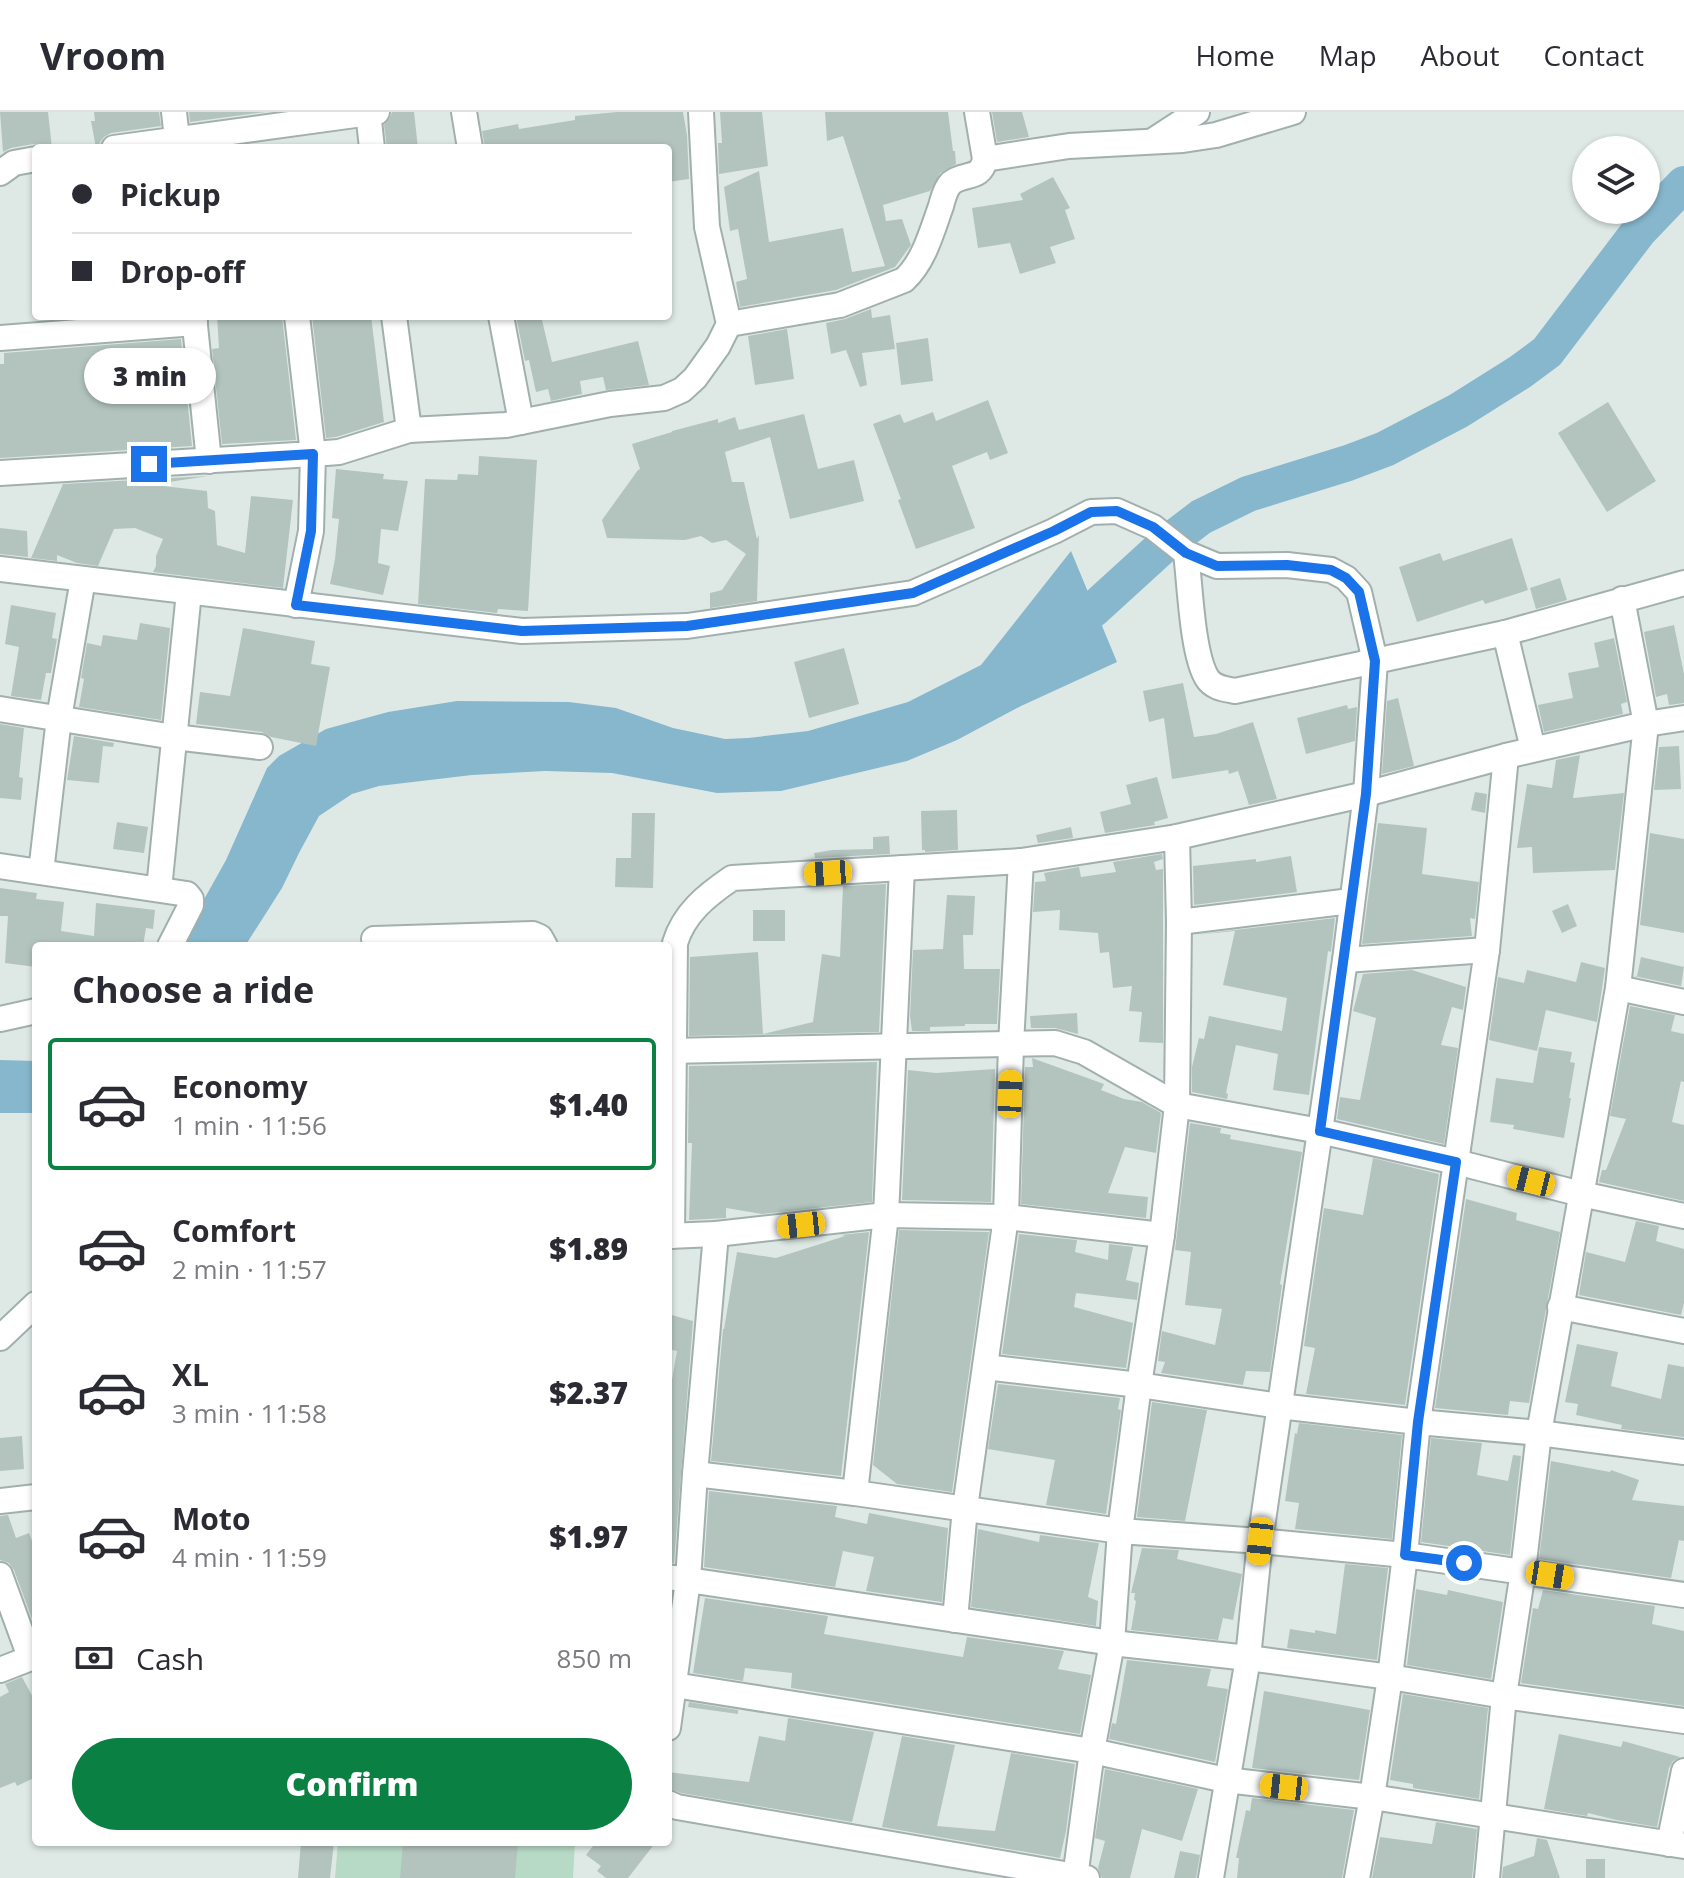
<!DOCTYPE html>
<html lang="en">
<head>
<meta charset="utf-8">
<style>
	:root { --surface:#fff; --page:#f7f7f7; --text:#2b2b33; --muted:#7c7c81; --line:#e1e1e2; --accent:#0b8043 }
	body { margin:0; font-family:"Open Sans",sans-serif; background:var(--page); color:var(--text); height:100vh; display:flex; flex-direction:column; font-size:30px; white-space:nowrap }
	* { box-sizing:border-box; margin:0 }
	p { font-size:26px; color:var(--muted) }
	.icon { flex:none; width:44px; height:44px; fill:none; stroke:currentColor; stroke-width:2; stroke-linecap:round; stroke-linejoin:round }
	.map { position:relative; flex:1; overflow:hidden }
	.details { position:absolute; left:32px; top:830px; width:640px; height:904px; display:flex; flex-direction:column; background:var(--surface); border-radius:8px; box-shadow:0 2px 6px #0004 }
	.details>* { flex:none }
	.top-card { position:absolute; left:32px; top:32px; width:640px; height:176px; border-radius:8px; box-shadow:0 2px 6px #0004; display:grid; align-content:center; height:176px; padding:0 40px; background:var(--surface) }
	.controls { position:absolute; left:1572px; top:24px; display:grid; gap:16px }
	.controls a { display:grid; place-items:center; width:88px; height:88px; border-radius:50%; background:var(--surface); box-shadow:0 2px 6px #0004; font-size:40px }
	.end { position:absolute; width:36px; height:36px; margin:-18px; border:10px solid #1a73e8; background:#fff; box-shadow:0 0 0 4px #fff }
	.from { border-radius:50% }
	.bubble { position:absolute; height:56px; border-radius:28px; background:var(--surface); box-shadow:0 2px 6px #0004; font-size:26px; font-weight:800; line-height:56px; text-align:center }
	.car { position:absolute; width:24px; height:48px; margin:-24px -12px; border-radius:10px; box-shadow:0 0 6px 2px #0007; background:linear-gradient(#f5c518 24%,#345 0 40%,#f5c518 0 76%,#345 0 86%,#f5c518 0) }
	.top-card b { display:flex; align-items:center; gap:28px; height:76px; font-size:30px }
	.top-card b+b { border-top:2px solid var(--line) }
	.top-card i { width:20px; height:20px; background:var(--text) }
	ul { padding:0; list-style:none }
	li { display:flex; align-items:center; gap:24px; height:132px; margin:0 16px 12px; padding:0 24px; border:4px solid transparent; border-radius:8px }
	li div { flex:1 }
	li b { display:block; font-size:30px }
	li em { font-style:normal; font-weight:800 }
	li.active { border-color:var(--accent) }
	li>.icon { width:72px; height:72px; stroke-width:1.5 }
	h2 { padding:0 40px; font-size:36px; line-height:96px }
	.pay { display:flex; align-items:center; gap:20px; height:88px; padding:0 40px; font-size:30px }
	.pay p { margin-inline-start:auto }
	.action { display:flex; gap:16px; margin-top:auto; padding:16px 40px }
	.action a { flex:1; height:92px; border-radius:48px; background:var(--accent); color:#fff; font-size:32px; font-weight:800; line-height:92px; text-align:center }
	header { display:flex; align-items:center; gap:48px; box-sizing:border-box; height:112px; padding:0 40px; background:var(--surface); border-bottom:2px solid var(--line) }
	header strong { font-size:38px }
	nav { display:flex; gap:44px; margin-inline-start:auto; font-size:28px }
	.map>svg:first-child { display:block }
</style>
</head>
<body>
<header>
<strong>Vroom</strong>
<nav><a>Home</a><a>Map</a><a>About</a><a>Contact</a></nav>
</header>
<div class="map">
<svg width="1684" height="1766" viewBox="0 0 1684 1766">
	<rect width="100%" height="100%" fill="#dee9e6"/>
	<polygon fill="#b7dac6" points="338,1730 575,1730 573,1766 335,1766"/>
	<g fill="#87b7cd">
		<polygon points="1071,439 1117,550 1021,594 957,628 907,649 781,679 717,681 612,661 545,659 472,663 379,674 352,682 319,704 299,741 282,776 245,834 178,834 226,748 267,656 279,644 326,617 388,600 457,589 569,590 616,596 673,616 725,627 748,626 808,619 908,590 981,553"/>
		<polygon points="0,948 36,949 36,1001 0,1001"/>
	</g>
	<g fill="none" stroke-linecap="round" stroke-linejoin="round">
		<polyline stroke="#87b7cd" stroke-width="36" points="1057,526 1095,496 1163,434 1201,405 1248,382 1348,351 1385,337 1458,299 1520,260 1547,240 1639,119 1684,72"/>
	</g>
	<g fill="#b3c4bf">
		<polygon points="0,0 48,0 52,36 33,32 11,36 3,40"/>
		<polygon points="94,0 159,0 161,14 111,21 104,25 100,30 99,36 96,36 91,9 95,9"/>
		<polygon points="189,0 266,0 190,10"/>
		<polygon points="392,0 414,0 418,36 387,36 384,13 390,6"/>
		<polygon points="617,0 683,0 687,23 689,67 668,70 668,36 485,36 482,19 518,12 519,17 575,8 575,4"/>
		<polygon points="720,0 762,0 768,54 719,62 718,31 722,31"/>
		<polygon points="825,0 948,0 953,39 955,39 956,52 940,61 930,79 883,93 886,109 902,107 911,133 895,155 836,178 740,195 736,170 747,167 738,117 730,119 724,75 759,59 769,130 843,116 852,160 885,154 843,24 827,29"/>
		<polygon points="992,0 1022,0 1029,25 997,30"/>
		<polygon points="1053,65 1070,96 1065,98 1075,127 1050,135 1056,151 1020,162 1010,131 978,136 972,96 1023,88 1020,82"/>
		<polygon points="871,197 872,206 890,203 895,237 862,241 867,273 860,275 846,238 831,242 826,211 845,207"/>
		<polygon points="217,204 282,204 296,328 222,332 212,237 219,236"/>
		<polygon points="312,204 371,204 384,310 336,325 326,326"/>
		<polygon points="516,204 541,204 552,250 638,229 649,273 606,278 603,265 580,269 582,282 551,289 548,277 536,280 529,248 525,249"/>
		<polygon points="787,217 794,267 755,273 748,224"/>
		<polygon points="928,226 933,269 901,273 896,231"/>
		<polygon points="181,227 192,334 0,346 0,252 4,252 4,241"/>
		<polygon points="988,288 1008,341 990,348 987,340 952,354 975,416 916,437 898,388 901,387 873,312 900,302 904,311 933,300 936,309"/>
		<polygon points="1608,290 1656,369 1607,400 1558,321"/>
		<polygon points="804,302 818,357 854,348 864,389 790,407 770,325 725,340 732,370 744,370 757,427 759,423 757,489 710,496 710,481 722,478 746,442 726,428 712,431 701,424 685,428 607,426 602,408 638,358 640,357 632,332 672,320 672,319 718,307 718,311 735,305 739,318"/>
		<polygon points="479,344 537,348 528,499 498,497 497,501 418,492 425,367 457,368 458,362 478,363"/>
		<polygon points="336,357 384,362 383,367 408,369 398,419 381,417 378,451 390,454 383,483 330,472 335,447 339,407 332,406"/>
		<polygon points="208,364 163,371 163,374 207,379 208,396 215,399 217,433 245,441 251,384 293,388 283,476 153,460 156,454 156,444 163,427 135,416 114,417 98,454 77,451 57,443 57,449 31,446 63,372"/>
		<polygon points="0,416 27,419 28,445 0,442"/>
		<polygon points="1512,426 1528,478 1485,492 1483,488 1417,510 1399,455 1440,441 1443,449"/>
		<polygon points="1560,466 1567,488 1536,497 1530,476"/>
		<polygon points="11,493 56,501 52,526 57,527 51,561 46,561 41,588 11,584 19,535 5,532"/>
		<polygon points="140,511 170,516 161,608 79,595 84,567 81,566 87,531 101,534 103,523 137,528"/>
		<polygon points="1674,513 1684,562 1684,591 1669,593 1667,582 1656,585 1644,520"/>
		<polygon points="243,516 315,529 311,552 330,555 316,634 271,625 262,620 196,612 200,580 230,584"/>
		<polygon points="1614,526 1627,590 1621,592 1623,602 1544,620 1538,593 1573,586 1568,561 1599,555 1594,531"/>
		<polygon points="844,536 859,592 809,606 794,550"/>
		<polygon points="1183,571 1194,625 1216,622 1253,610 1277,687 1249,693 1238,659 1229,662 1228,658 1172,667 1164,606 1149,610 1143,579"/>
		<polygon points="1398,586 1414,654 1382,662 1387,589"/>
		<polygon points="1347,593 1348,597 1357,595 1355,629 1306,642 1297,606"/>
		<polygon points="0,612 24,616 19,665 23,666 21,688 0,686"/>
		<polygon points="74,624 114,631 113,635 103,634 99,671 67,668"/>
		<polygon points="1679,634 1681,677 1654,678 1659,635"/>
		<polygon points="1580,643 1573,686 1624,681 1615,758 1533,761 1532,735 1517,736 1527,672 1552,676 1556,648"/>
		<polygon points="1157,665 1168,706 1154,710 1155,713 1105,721 1100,700 1131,692 1126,673"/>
		<polygon points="1475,680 1487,682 1485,701 1471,698"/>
		<polygon points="957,698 958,738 925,740 925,738 922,738 921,699"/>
		<polygon points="632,701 655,701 653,776 615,775 616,746 631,746"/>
		<polygon points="117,710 148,715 144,741 113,737"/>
		<polygon points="1378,711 1427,716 1422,762 1479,770 1475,807 1470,806 1472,824 1362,832"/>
		<polygon points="1071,715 1073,726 1038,731 1036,723"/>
		<polygon points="1650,721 1684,727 1684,821 1640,813"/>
		<polygon points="889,724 890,742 815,746 814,741 832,738 873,737 873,725"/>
		<polygon points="1162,742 1163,747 1154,750 1156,758 1163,757 1163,931 1139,930 1142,900 1129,899 1132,874 1113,876 1109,840 1100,841 1098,821 1059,818 1060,798 1033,800 1035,770 1046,769 1044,761 1079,755 1081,765 1116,760 1113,750"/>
		<polygon points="1291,744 1297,780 1194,793 1193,754 1256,747 1256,750"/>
		<polygon points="886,772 879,920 689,924 690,845 758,840 763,922 813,910 822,842 840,845 843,774"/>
		<polygon points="0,776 37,781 36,787 64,790 61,819 94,824 96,791 155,798 153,817 146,816 143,834 36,834 36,855 5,851 8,804 0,804"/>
		<polygon points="947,783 975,784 973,823 963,823 964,857 1000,857 997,912 965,912 965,914 930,915 930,919 912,919 910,904 913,838 943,837"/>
		<polygon points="1568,792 1577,814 1562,821 1552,799"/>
		<rect x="753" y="798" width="32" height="31"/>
		<polygon points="1335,806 1331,840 1328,839 1309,983 1273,978 1278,942 1236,933 1226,981 1228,982 1227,987 1192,980 1192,955 1199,926 1204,927 1209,904 1282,919 1287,886 1223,873 1235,819 1194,823"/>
		<polygon points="1641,845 1684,855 1681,874 1634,864 1637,864"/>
		<polygon points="1581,850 1605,856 1597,910 1546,898 1537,939 1489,928 1498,865 1524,871 1527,858 1576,870"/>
		<polygon points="1412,858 1466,875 1463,898 1452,895 1441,933 1458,936 1444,1032 1337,1007 1340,985 1360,988 1376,906 1353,899 1363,862"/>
		<polygon points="1630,894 1675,903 1671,919 1684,922 1684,970 1681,969 1672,1010 1684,1013 1684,1089 1599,1070 1602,1058 1606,1058 1626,1007 1610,1004"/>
		<polygon points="1077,901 1078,922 1055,916 1031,916 1030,904"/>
		<polygon points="1539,935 1572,940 1570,950 1575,951 1569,986 1571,986 1564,1026 1513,1017 1514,1013 1490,1010 1496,966 1533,971"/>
		<polygon points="1032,946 1104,972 1101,978 1124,987 1142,990 1161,1001 1156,1041 1125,1035 1108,1081 1148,1085 1146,1106 1021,1092 1025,955 1033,955"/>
		<polygon points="877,950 872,1090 762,1102 726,1096 726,1106 689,1108 692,1031 688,1031 689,954"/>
		<polygon points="995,957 991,1090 902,1088 908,958 936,961"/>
		<polygon points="1190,1011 1221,1016 1220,1021 1231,1023 1230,1027 1302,1040 1280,1172 1282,1173 1270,1260 1246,1259 1243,1273 1161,1261 1165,1250 1158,1249 1162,1219 1215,1233 1222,1197 1185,1193 1191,1140 1175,1138"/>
		<polygon points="1373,1046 1439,1062 1405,1293 1306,1282 1315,1236 1304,1234 1324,1096 1363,1103"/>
		<polygon points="1466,1087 1517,1101 1516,1108 1560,1120 1529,1291 1510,1289 1508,1303 1435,1296"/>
		<polygon points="1636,1109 1659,1114 1656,1129 1684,1137 1684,1191 1681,1203 1579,1183 1586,1140 1625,1150"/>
		<polygon points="899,1118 989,1120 952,1380 897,1372 873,1353"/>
		<polygon points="869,1120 841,1364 711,1349 723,1217 724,1217 737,1140 776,1146 845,1124 841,1123"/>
		<polygon points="1019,1122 1077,1128 1075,1140 1108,1148 1109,1132 1133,1135 1126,1168 1139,1171 1137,1188 1076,1181 1074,1195 1133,1211 1126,1256 1002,1242"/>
		<polygon points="668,1202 693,1209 674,1451 668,1450 668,1291 677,1239 668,1237"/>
		<polygon points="1577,1232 1618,1240 1611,1274 1661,1287 1668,1252 1684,1255 1684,1325 1621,1317 1622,1313 1576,1303 1578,1292 1565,1290"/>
		<polygon points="998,1272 1120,1286 1118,1297 1121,1298 1106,1402 1046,1393 1055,1348 988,1337"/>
		<polygon points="1152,1290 1207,1298 1185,1409 1137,1405"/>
		<polygon points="1299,1311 1402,1323 1392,1427 1295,1417 1299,1391 1285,1389 1295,1321 1297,1322"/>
		<polygon points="22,1324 24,1357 0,1359 0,1326"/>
		<polygon points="1431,1326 1482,1331 1477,1363 1508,1369 1513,1343 1521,1344 1510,1443 1421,1430"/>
		<polygon points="1551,1349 1610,1360 1611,1358 1639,1368 1632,1388 1684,1394 1684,1429 1679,1428 1671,1466 1539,1447"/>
		<polygon points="709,1379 837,1394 835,1405 867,1412 869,1401 948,1416 942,1490 866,1479 874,1445 843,1439 835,1475 704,1455"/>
		<polygon points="8,1403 16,1426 29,1421 36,1440 36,1518 14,1458 9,1451 0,1448 0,1404"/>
		<polygon points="978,1417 1039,1430 1040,1423 1099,1431 1088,1485 1098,1489 1096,1514 971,1495"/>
		<polygon points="1142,1436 1179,1438 1177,1447 1242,1462 1233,1508 1223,1506 1218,1528 1131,1518 1136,1489 1134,1488 1135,1481 1131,1481"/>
		<polygon points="1345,1452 1388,1456 1377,1548 1287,1536 1290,1517 1315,1521 1315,1518 1336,1522"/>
		<polygon points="1416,1477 1447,1483 1448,1478 1503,1490 1491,1567 1407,1553"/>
		<polygon points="1543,1478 1655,1494 1652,1512 1684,1519 1684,1594 1521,1571 1533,1496 1538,1497"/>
		<polygon points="705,1486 828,1504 824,1522 963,1545 967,1525 1064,1539 1058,1557 1091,1563 1080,1622 791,1576 792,1561 745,1556 743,1569 693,1561"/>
		<polygon points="1127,1548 1211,1557 1207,1574 1228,1577 1215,1650 1109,1627 1112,1611 1116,1612"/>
		<polygon points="22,1565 36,1591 36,1665 17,1674 15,1670 0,1676 0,1585 9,1580 5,1572"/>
		<polygon points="1264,1579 1370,1598 1359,1668 1252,1656"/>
		<polygon points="1403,1582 1488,1596 1479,1687 1413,1676 1413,1672 1390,1668"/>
		<polygon points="689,1590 738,1598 738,1602 688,1595"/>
		<polygon points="788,1606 874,1620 852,1710 681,1681 668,1676 668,1660 749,1670 759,1624 785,1629"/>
		<polygon points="1559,1622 1621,1635 1623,1629 1680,1645 1673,1649 1669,1656 1657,1715 1616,1708 1588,1701 1587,1704 1544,1697"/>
		<polygon points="902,1624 955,1633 937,1714 995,1719 1011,1641 1075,1652 1066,1719 1060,1746 882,1715"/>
		<polygon points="1105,1657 1198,1677 1182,1729 1142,1717 1130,1766 1102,1766 1098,1756 1105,1729 1095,1726"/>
		<polygon points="1252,1686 1354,1698 1342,1766 1237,1766 1239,1746 1236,1746 1246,1698 1250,1699"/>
		<polygon points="1436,1710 1477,1717 1472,1766 1372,1766 1380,1725 1432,1732"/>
		<polygon points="1537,1726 1547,1728 1560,1766 1502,1766 1503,1755 1534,1744"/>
		<polygon points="301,1730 334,1730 330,1766 298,1766"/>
		<polygon points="403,1730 518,1730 515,1766 400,1766"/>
		<polygon points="596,1730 656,1730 628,1766 606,1766 597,1759 601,1754 586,1743"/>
		<polygon points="1180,1739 1200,1743 1196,1766 1174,1766"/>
		<rect x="1586" y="1747" width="19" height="19"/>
	</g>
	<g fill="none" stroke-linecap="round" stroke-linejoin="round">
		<g stroke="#a1b0ae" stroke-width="28">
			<g id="minor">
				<polyline points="174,0 178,36"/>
				<polyline points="368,0 372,36"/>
				<polyline points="464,0 470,36"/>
				<polyline points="1154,28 1197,0"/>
				<polyline points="114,36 377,0"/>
				<polyline points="985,47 1069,34 1183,28 1216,23 1293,0"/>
				<polyline points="0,61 14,51 36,47"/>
				<polyline points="194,204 209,349"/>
				<polyline points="394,204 409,318"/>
				<polyline points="501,204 521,310"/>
				<path d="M729 212 840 193 904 168C924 150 932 119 941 94 943 87 945 77 951 71 964 60 981 69 985 47L977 0"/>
				<polyline points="0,226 195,211"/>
				<polyline points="0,361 313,342 297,204"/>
				<path d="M1186 441C1190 472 1192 542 1207 566 1213 576 1225 577 1235 579L1375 549 1366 682 1345 848 1260 1429 1248 1546 1211 1766"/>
				<polyline points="0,457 522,519 687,514 913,481 1054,419 1091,400 1117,399 1153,415 1186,441 1217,454 1287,453 1331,458 1346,466 1359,480 1375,549 1505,521 1684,471"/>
				<polyline points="296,493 311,419 313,342 339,340 409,318 506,313 610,292 664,286 682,278 695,266 718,234 729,212 707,115 701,0"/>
				<polyline points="1505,521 1533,637"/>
				<polyline points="0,597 174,625 260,635"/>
				<polyline points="0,754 187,782 191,787 191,793 170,834"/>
				<polyline points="41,760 59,606 83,467"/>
				<polyline points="159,777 189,480"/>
				<polyline points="1179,810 1351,789"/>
				<polyline points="374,827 533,822 540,825 545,834"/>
				<polyline points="1345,848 1487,838"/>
				<polyline points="1618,876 1684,890"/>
				<polyline points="0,907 36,899"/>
				<polyline points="668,939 1055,931 1084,940 1177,993 1320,1019 1456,1050 1581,1082 1684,1104"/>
				<polyline points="668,1124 716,1122 886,1103 1006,1105 1162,1123"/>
				<path d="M672 1124 675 831C684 801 707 783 732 766L1021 749 1177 725 1366 682 1506 644 1646 612 1684 606"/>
				<polyline points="1560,1195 1684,1219"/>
				<polyline points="0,1226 36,1192"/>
				<polyline points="985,1255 1139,1273 1279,1294 1418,1310 1539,1321 1684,1340"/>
				<polyline points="695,1362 855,1381 1120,1419 1260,1429 1405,1443 1684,1483"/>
				<polyline points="855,1381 886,1103 902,756"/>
				<polyline points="0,1389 36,1385"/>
				<polyline points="0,1463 30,1545"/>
				<polyline points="668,1465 1112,1531 1248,1546 1390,1565 1504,1584 1684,1609"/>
				<polyline points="955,1508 965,1396 1006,1105 1011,932 1021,749"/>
				<polyline points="0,1558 36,1544"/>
				<polyline points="674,1573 1092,1639 1226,1668 1372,1685 1684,1734"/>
				<polyline points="668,1616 688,1468 695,1362 716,1122"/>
				<polyline points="668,1691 677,1695 1087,1766"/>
				<polyline points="1669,1732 1684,1659"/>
				<polyline points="1075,1766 1092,1639 1112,1531 1120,1419 1139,1273 1162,1123 1177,993 1179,810 1177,725"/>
				<polyline points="1357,1766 1372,1685 1390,1565 1405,1443 1418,1310 1487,838 1506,644"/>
				<polyline points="1487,1766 1504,1584 1523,1459 1539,1321 1618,876 1646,612 1622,487"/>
			</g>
		</g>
		<use href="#minor" stroke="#fff" stroke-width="24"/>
	</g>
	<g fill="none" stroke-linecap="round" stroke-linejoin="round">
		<polyline stroke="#1a73e8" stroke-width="10" points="149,352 313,342 311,419 296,493 522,519 687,514 913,481 1054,419 1091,400 1117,399 1153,415 1186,441 1217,454 1287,453 1331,458 1346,466 1359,480 1375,549 1366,682 1320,1019 1456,1050 1418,1310 1405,1443 1464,1451"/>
	</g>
</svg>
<div class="controls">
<a><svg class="icon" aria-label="layers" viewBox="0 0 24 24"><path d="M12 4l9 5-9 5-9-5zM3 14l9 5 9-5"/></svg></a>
</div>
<i class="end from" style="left:1464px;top:1451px"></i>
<i class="end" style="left:149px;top:352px"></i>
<div class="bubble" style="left:84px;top:236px;width:132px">3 min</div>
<i class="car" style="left:828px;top:761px;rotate:266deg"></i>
<i class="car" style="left:1010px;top:982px;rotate:2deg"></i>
<i class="car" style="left:1531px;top:1069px;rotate:284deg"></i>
<i class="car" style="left:801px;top:1113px;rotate:264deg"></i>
<i class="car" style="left:1260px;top:1429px;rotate:186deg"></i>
<i class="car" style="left:1550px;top:1463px;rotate:99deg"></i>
<i class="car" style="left:1284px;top:1675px;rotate:276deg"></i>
<div class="top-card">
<b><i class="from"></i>Pickup</b>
<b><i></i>Drop-off</b>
</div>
<section class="details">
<h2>Choose a ride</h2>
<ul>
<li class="active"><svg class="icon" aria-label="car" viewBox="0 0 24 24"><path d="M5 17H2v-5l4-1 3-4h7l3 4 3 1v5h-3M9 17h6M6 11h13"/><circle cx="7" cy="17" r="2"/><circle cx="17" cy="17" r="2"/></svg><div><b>Economy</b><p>1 min · 11:56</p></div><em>$1.40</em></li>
<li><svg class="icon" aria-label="car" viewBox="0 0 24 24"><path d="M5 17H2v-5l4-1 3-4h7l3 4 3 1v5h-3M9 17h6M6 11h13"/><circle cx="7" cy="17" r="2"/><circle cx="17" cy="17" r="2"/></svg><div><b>Comfort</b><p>2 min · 11:57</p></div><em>$1.89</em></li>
<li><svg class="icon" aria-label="car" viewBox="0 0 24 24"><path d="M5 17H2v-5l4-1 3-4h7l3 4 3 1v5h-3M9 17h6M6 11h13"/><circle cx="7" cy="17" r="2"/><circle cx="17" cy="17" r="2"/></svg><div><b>XL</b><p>3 min · 11:58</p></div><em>$2.37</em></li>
<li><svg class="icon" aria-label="car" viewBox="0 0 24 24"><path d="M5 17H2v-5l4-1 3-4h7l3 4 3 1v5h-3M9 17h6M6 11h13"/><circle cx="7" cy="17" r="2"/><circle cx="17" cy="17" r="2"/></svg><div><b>Moto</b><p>4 min · 11:59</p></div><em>$1.97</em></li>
</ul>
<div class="pay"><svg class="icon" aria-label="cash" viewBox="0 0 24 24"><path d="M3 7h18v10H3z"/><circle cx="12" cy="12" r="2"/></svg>Cash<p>850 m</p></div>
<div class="action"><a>Confirm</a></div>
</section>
</div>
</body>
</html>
